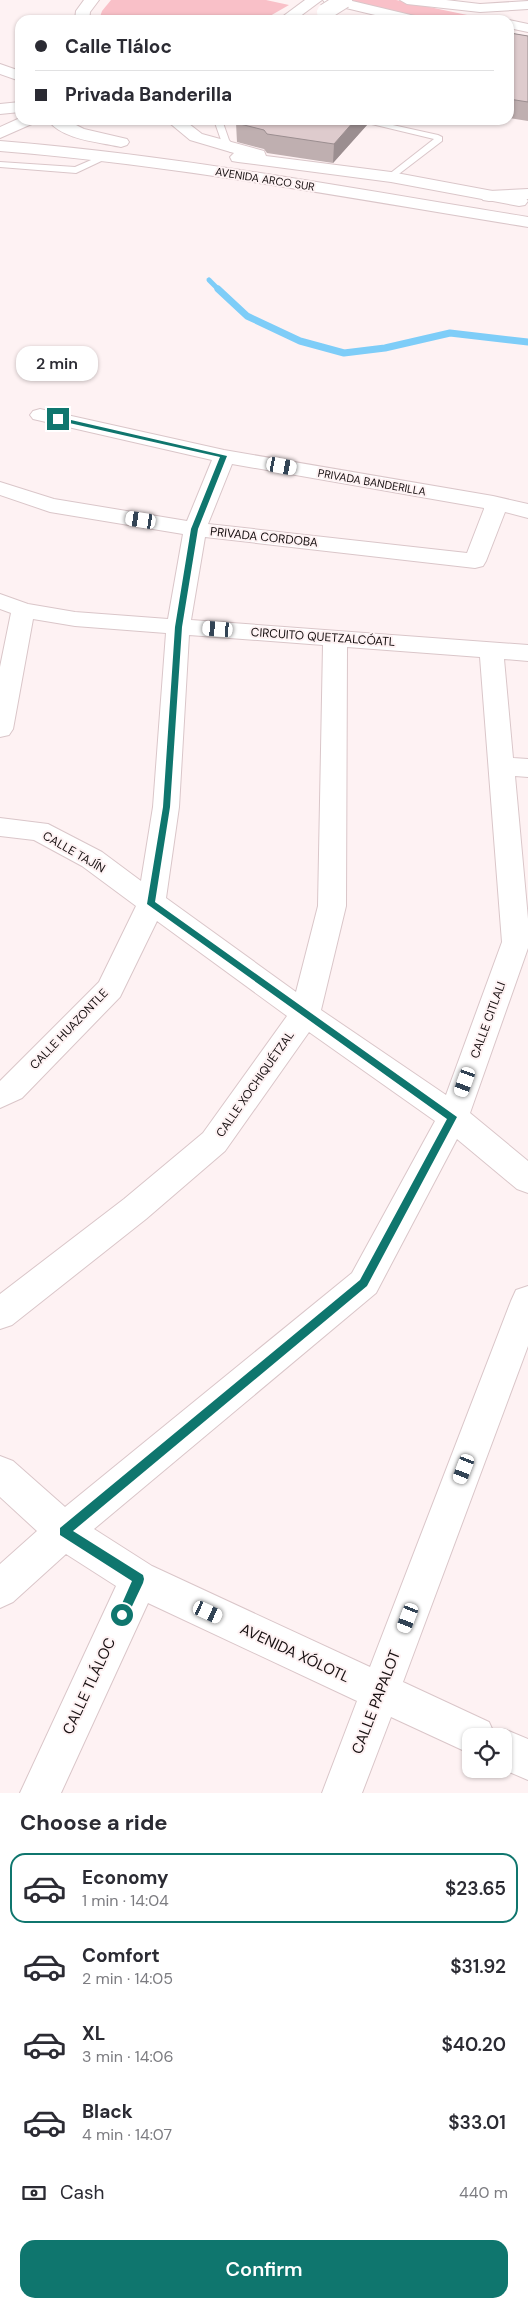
<!DOCTYPE html>
<html lang="en">
<head>
<meta charset="utf-8">
<style>
	:root { --surface:#fff; --page:#f7f7f7; --text:#2b2b33; --muted:#7c7c81; --line:#e1e1e2; --accent:#0f766e }
	body { margin:0; font-family:"DM Sans",sans-serif; background:var(--page); color:var(--text); height:100vh; display:flex; flex-direction:column; font-size:19px; white-space:nowrap }
	* { box-sizing:border-box; margin:0 }
	p { font-size:16px; color:var(--muted) }
	.icon { flex:none; width:28px; height:28px; fill:none; stroke:currentColor; stroke-width:2; stroke-linecap:round; stroke-linejoin:round }
	.map { position:relative; height:1793px; overflow:hidden }
	.sheet { display:flex; flex-direction:column; background:var(--surface); flex:1 }
	.sheet>* { flex:none }
	.banner { position:absolute; left:15px; top:15px; width:499px; height:110px; border-radius:15px; box-shadow:0 1px 4px #0004; display:grid; align-content:center; height:110px; padding:0 20px; background:var(--surface) }
	.controls { position:absolute; left:462px; top:1728px; display:grid; gap:10px }
	.controls a { display:grid; place-items:center; width:50px; height:50px; border-radius:10px; background:var(--surface); box-shadow:0 1px 4px #0004; font-size:25px }
	.end { position:absolute; width:22px; height:22px; margin:-11px; border:6px solid #0f766e; background:#fff; box-shadow:0 0 0 2px #fff }
	.from { border-radius:50% }
	.bubble { position:absolute; height:35px; border-radius:15px; background:var(--surface); box-shadow:0 1px 4px #0004; font-size:16px; font-weight:600; line-height:35px; text-align:center }
	.car { position:absolute; width:15px; height:30px; margin:-15px -8px; border-radius:6px; box-shadow:0 0 4px 1px #0007; background:linear-gradient(#fff 24%,#345 0 40%,#fff 0 76%,#345 0 86%,#fff 0) }
	.banner b { display:flex; align-items:center; gap:18px; height:48px; font-size:19px }
	.banner b+b { border-top:1px solid var(--line) }
	.banner i { width:12px; height:12px; background:var(--text) }
	ul { padding:0; list-style:none }
	li { display:flex; align-items:center; gap:15px; height:70px; margin:0 10px 8px; padding:0 10px; border:2px solid transparent; border-radius:15px }
	li div { flex:1 }
	li b { display:block; font-size:19px }
	li em { font-style:normal; font-weight:600 }
	li.current { border-color:var(--accent) }
	li>.icon { width:45px; height:45px; stroke-width:1.5 }
	h2 { padding:0 20px; font-size:22px; line-height:60px }
	.pay { display:flex; align-items:center; gap:12px; height:55px; padding:0 20px; font-size:19px }
	.pay p { margin-inline-start:auto }
	.action { display:flex; gap:10px; margin-top:auto; padding:10px 20px }
	.action a { flex:1; height:58px; border-radius:15px; background:var(--accent); color:#fff; font-size:20px; font-weight:600; line-height:58px; text-align:center }
	.map>svg:first-child { display:block }
</style>
</head>
<body>
<div class="map">
<svg width="528" height="1793" viewBox="0 0 528 1793">
	<rect width="100%" height="100%" fill="#fef2f3"/>
	<g fill="#f9c0c8">
		<polygon points="111,0 266,0 289,5 263,20 99,20 102,11"/>
		<polygon points="351,0 396,0 491,20 426,20 348,2"/>
	</g>
	<g fill="none" stroke-linecap="round" stroke-linejoin="round">
		<polyline stroke="#7ecdf8" stroke-width="5" points="209,280 219,290"/>
		<polyline stroke="#7ecdf8" stroke-width="7" points="218,289 247,316 300,341 344,353 385,348 450,333 528,342"/>
		<g stroke="#dac6c9" stroke-width="2">
			<g id="lane">
				<polygon points="214,120 222,120 229,140 237,150 236,152 230,152 221,140"/>
				<polygon points="355,120 370,120 438,135 442,137 442,141 391,180 388,179 388,175 434,139"/>
				<polygon points="105,154 112,156 76,173 0,167 0,162 75,167"/>
			</g>
		</g>
		<g stroke="#dac6c9" stroke-width="2">
			<g id="street">
				<polygon points="528,189 528,199 489,201 483,200 480,196 483,192 489,191"/>
				<path d="M40 409 224 450 493 496 528 504V518L505 512 486 561 483 566 475 568 205 537 191 620 528 645V661L504 659 513 758 528 759V777L515 776 528 919V948L470 1113 528 1161V1193L517 1189 457 1139 376 1293 94 1529 152 1566 370 1667 511 1301 516 1290 528 1286V1346L403 1682 489 1722 494 1733 504 1729 528 1739V1780L502 1769H504V1736H471V1754L391 1717 362 1793H322L357 1701 148 1603 61 1793H20L116 1586 66 1554 13 1602 0 1608V1564L37 1531 0 1497V1456L13 1461 65 1507 352 1273 435 1121 309 1032 225 1151 146 1219 12 1325 0 1329V1294L124 1199 203 1133 287 1016 157 921 120 997 22 1098 0 1108V1081L99 982 136 906 82 866 34 840 0 836V818L48 824 102 852 141 881 153 807 166 633 75 626 33 619 13 729 9 735 0 737V667L11 613 0 609V594L28 604 75 612 168 619 183 534 50 512 0 495V482L54 499 187 521 212 460 33 419 30 415 33 411ZM232 464 484 508V509L467 553 208 524ZM189 635 323 645 318 906 296 992 166 898 179 807ZM347 647 480 657 502 942 446 1095 321 1010 346 906Z"/>
			</g>
		</g>
		<g stroke="#dac6c9" stroke-width="2">
			<g id="secondary">
				<polygon points="305,0 322,0 295,20 278,20"/>
				<polygon points="0,64 20,71 20,81 0,74"/>
				<polygon points="20,102 20,112 0,114 0,104"/>
				<polygon points="20,118 20,120 36,120 34,123 0,138 0,127"/>
				<path d="M48 120H66L84 129 127 139 129 142 127 145 121 147C99 142 62 140 48 120Z"/>
				<polygon points="166,120 184,120 202,134 264,151 266,156 391,172 519,196 525,197 528,201 525,205 519,206 391,182 238,162 232,161 230,157 234,153 190,140"/>
				<path d="M0 141C177 155 353 189 528 217V227C353 199 177 165 0 151Z"/>
			</g>
		</g>
		<g stroke="#dac6c9" stroke-width="2">
			<g id="highway">
				<polygon points="84,0 99,0 90,12 89,20 75,20 76,11"/>
				<polygon points="323,0 348,0 419,17 421,20 396,20 325,3"/>
				<polygon points="400,0 446,0 480,4 528,1 528,9 480,12 407,4"/>
				<polygon points="508,20 509,20 528,24 528,32 509,28"/>
			</g>
		</g>
		<use href="#lane" fill="#fff" fill-rule="evenodd"/>
		<use href="#street" fill="#fff" fill-rule="evenodd"/>
		<use href="#secondary" fill="#fff" fill-rule="evenodd"/>
		<use href="#highway" fill="#fff" fill-rule="evenodd"/>
		<g stroke="#dac6c9" stroke-width="18" stroke-linecap="butt">
			<polyline id="secondary-bridge" points="325,12 344,0"/>
		</g>
		<use href="#secondary-bridge" stroke="#fff" stroke-width="16"/>
	</g>
	<g fill="#bfafb0">
		<polygon points="509,27 510,33 528,36 528,121 509,118"/>
		<polygon points="236,123 367,125 333,163 267,153 264,149 237,142"/>
	</g>
	<polygon fill="#9b8e90" points="355,120 367,120 367,125 333,163 334,144"/>
	<g fill="#decbcd" stroke="#9b8e90">
		<polygon points="509,27 510,33 528,36 528,102 509,99"/>
		<polygon points="239,120 355,120 334,144 267,134 264,130 236,123"/>
	</g>
	<polygon fill="#0f766e" points="58,417 227,456 198,529 182,627 170,807 155,902 457,1117 367,1286 73,1531 143,1575 144,1579 143,1583 126,1619 122,1620 118,1619 117,1615 132,1581 60,1535 60,1528 360,1280 447,1119 147,904 163,807 175,627 191,529 220,457 56,420"/>
	<g text-anchor="middle" stroke-width="4" stroke-linejoin="round" paint-order="stroke">
		<g font-size="11" fill="#160f10" stroke="#fef2f3">
			<text transform="translate(265 179) rotate(9)" y="4">AVENIDA ARCO SUR</text>
			<text transform="translate(372 482) rotate(10)" y="4">PRIVADA BANDERILLA</text>
		</g>
		<g font-size="12" fill="#160f10" stroke="#fef2f3">
			<text transform="translate(264 537) rotate(6)" y="4">PRIVADA CORDOBA</text>
			<text transform="translate(323 637) rotate(4)" y="4">CIRCUITO QUETZALCÓATL</text>
			<text transform="translate(74 852) rotate(30)" y="4">CALLE TAJÍN</text>
			<text transform="translate(488 1020) rotate(-70)" y="4">CALLE CITLALI</text>
			<text transform="translate(69 1029) rotate(-46)" y="4">CALLE HUAZONTLE</text>
			<text transform="translate(255 1084) rotate(-55)" y="4">CALLE XOCHIQUÉTZAL</text>
		</g>
		<g font-size="15" fill="#160f10" stroke="#fef2f3">
			<text transform="translate(295 1653) rotate(25)" y="5">AVENIDA XÓLOTL</text>
			<text transform="translate(89 1686) rotate(-65)" y="5">CALLE TLÁLOC</text>
			<text transform="translate(376 1702) rotate(-69)" y="5">CALLE PAPALOT</text>
		</g>
	</g>
</svg>
<div class="controls">
<a><svg class="icon" aria-label="locate" viewBox="0 0 24 24"><circle cx="12" cy="12" r="6"/><path d="M12 2v4M12 18v4M2 12h4M18 12h4"/></svg></a>
</div>
<i class="end from" style="left:122px;top:1615px"></i>
<i class="end" style="left:58px;top:419px"></i>
<div class="bubble" style="left:16px;top:346px;width:82px">2 min</div>
<i class="car" style="left:282px;top:466px;rotate:100deg"></i>
<i class="car" style="left:141px;top:520px;rotate:279deg"></i>
<i class="car" style="left:218px;top:629px;rotate:274deg"></i>
<i class="car" style="left:465px;top:1082px;rotate:200deg"></i>
<i class="car" style="left:464px;top:1469px;rotate:201deg"></i>
<i class="car" style="left:208px;top:1612px;rotate:115deg"></i>
<i class="car" style="left:408px;top:1618px;rotate:201deg"></i>
<div class="banner">
<b><i class="from"></i>Calle Tláloc</b>
<b><i></i>Privada Banderilla</b>
</div>
</div>
<section class="sheet">
<h2>Choose a ride</h2>
<ul>
<li class="current"><svg class="icon" aria-label="car" viewBox="0 0 24 24"><path d="M5 17H2v-5l4-1 3-4h7l3 4 3 1v5h-3M9 17h6M6 11h13"/><circle cx="7" cy="17" r="2"/><circle cx="17" cy="17" r="2"/></svg><div><b>Economy</b><p>1 min · 14:04</p></div><em>$23.65</em></li>
<li><svg class="icon" aria-label="car" viewBox="0 0 24 24"><path d="M5 17H2v-5l4-1 3-4h7l3 4 3 1v5h-3M9 17h6M6 11h13"/><circle cx="7" cy="17" r="2"/><circle cx="17" cy="17" r="2"/></svg><div><b>Comfort</b><p>2 min · 14:05</p></div><em>$31.92</em></li>
<li><svg class="icon" aria-label="car" viewBox="0 0 24 24"><path d="M5 17H2v-5l4-1 3-4h7l3 4 3 1v5h-3M9 17h6M6 11h13"/><circle cx="7" cy="17" r="2"/><circle cx="17" cy="17" r="2"/></svg><div><b>XL</b><p>3 min · 14:06</p></div><em>$40.20</em></li>
<li><svg class="icon" aria-label="car" viewBox="0 0 24 24"><path d="M5 17H2v-5l4-1 3-4h7l3 4 3 1v5h-3M9 17h6M6 11h13"/><circle cx="7" cy="17" r="2"/><circle cx="17" cy="17" r="2"/></svg><div><b>Black</b><p>4 min · 14:07</p></div><em>$33.01</em></li>
</ul>
<div class="pay"><svg class="icon" aria-label="cash" viewBox="0 0 24 24"><path d="M3 7h18v10H3z"/><circle cx="12" cy="12" r="2"/></svg>Cash<p>440 m</p></div>
<div class="action"><a>Confirm</a></div>
</section>
</body>
</html>
